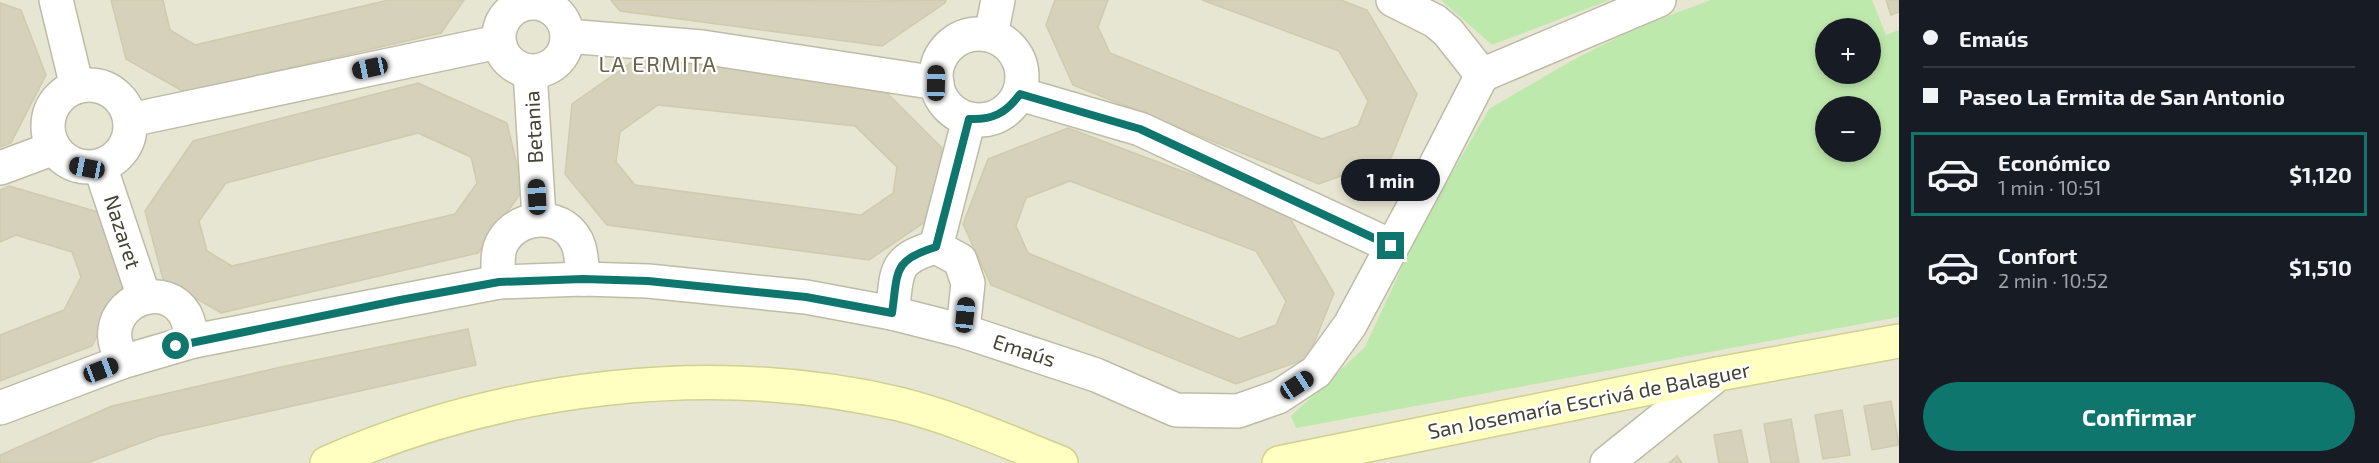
<!DOCTYPE html>
<html lang="es">
<head>
<meta charset="utf-8">
<style>
	:root { --surface:#171b24; --page:#20242c; --text:#f1f3f6; --muted:#9ea1a6; --line:#363941; --accent:#0f766e }
	body { margin:0; font-family:"Exo 2",sans-serif; background:var(--page); color:var(--text); height:100vh; display:flex; flex-direction:column; font-size:22px; white-space:nowrap }
	* { box-sizing:border-box; margin:0 }
	p { font-size:20px; color:var(--muted) }
	.icon { flex:none; width:33px; height:33px; fill:none; stroke:currentColor; stroke-width:2; stroke-linecap:round; stroke-linejoin:round }
	.map { position:relative; flex:1; overflow:hidden }
	.sheet { display:flex; flex-direction:column; background:var(--surface); width:480px }
	.sheet>* { flex:none }
	.guide { display:grid; align-content:center; height:132px; padding:0 24px; background:var(--surface) }
	.buttons { position:absolute; left:1815px; top:18px; display:grid; gap:12px }
	.buttons a { display:grid; place-items:center; width:66px; height:66px; border-radius:50%; background:var(--surface); box-shadow:0 3px 9px #0003; font-size:30px }
	.end { position:absolute; width:27px; height:27px; margin:-14px; border:8px solid #0f766e; background:#fff; box-shadow:0 0 0 3px #fff }
	.from { border-radius:50% }
	.bubble { position:absolute; height:42px; border-radius:21px; background:var(--surface); box-shadow:0 3px 9px #0003; font-size:20px; font-weight:700; line-height:42px; text-align:center }
	.car { position:absolute; width:18px; height:36px; margin:-18px -9px; border-radius:8px; box-shadow:0 0 4px 2px #0007; background:linear-gradient(#222 24%,#8ab4d8 0 40%,#222 0 76%,#8ab4d8 0 86%,#222 0) }
	.guide b { display:flex; align-items:center; gap:21px; height:57px; font-size:22px }
	.guide b+b { border-top:2px solid var(--line) }
	.guide i { width:15px; height:15px; background:var(--text) }
	ul { padding:0; list-style:none }
	li { display:flex; align-items:center; gap:18px; height:84px; margin:0 12px 9px; padding:0 12px; border:3px solid transparent; border-radius:0px }
	li div { flex:1 }
	li b { display:block; font-size:22px }
	li em { font-style:normal; font-weight:700 }
	li.selected { border-color:var(--accent) }
	li>.icon { width:54px; height:54px; stroke-width:1.5 }
	.cta { display:flex; gap:12px; margin-top:auto; padding:12px 24px }
	.cta a { flex:1; height:69px; border-radius:36px; background:var(--accent); color:#fff; font-size:24px; font-weight:700; line-height:69px; text-align:center }
	main { display:flex; flex:1; min-height:0 }
	.map>svg:first-child { display:block }
</style>
</head>
<body>
<main>
<div class="map">
<svg width="1899" height="463" viewBox="0 0 1899 463">
	<rect width="100%" height="100%" fill="#f3f2e4"/>
	<path fill="#e7e6d2" fill-rule="evenodd" d="M0 0H1899V463H0ZM1826 28H1870V74H1826ZM1826 106H1870V152H1826Z"/>
	<g fill="#bee9ac" fill-rule="evenodd">
		<polygon points="1441,0 1610,0 1492,45"/>
		<path d="M1711 0H1872L1886 35 1899 30V317L1296 428 1291 416 1365 347 1421 226 1489 109 1571 61 1638 27ZM1826 28H1870V74H1826ZM1826 106H1870V152H1826Z"/>
	</g>
	<g fill="#d5d1ba" stroke="#d0cbad" stroke-width="1.5" fill-rule="evenodd">
		<polygon points="111,0 163,0 170,30 195,45 389,0 464,0 441,33 184,92 126,59"/>
		<polygon points="611,0 874,1 946,0 945,3 882,46 620,11"/>
		<polygon points="1055,0 1108,0 1098,27 1110,53 1322,139 1358,126 1368,101 1339,51 1202,0 1341,0 1367,10 1417,94 1391,158 1319,184 1073,85 1046,25"/>
		<polygon points="1886,0 1899,0 1899,12 1891,15"/>
		<polygon points="0,3 21,10 46,75 11,143 0,147"/>
		<path d="M642 55 873 79 942 148 932 217 869 260 607 225 565 174 572 104ZM658 105 855 126 897 167 893 193 861 215 635 185 616 162 620 132Z"/>
		<path d="M418 83 507 123 523 190 478 253 221 313 163 279 145 211 193 141ZM418 133 471 157 477 183 455 214 232 266 207 251 199 221 226 183Z"/>
		<path d="M1068 128 1285 210 1334 293 1308 358 1236 384 991 285 963 224 988 159ZM1070 181 1256 251 1286 301 1276 325 1239 339 1028 253 1016 226 1026 198Z"/>
		<polygon points="9,186 102,213 127,278 92,346 0,381 0,335 64,310 81,277 72,252 16,235 0,242 0,190"/>
		<polygon points="468,329 476,365 159,436 87,463 0,463 0,455 112,406 281,367"/>
		<polygon points="1891,401 1899,445 1872,450 1864,406"/>
		<polygon points="1842,410 1850,455 1823,459 1815,415"/>
		<polygon points="1791,419 1799,463 1771,463 1764,424"/>
		<polygon points="1741,430 1748,463 1719,463 1714,435"/>
		<polygon points="1677,456 1682,463 1669,463"/>
	</g>
	<g fill="none" stroke-linecap="round" stroke-linejoin="round">
		<g stroke="#bebca7" stroke-width="36">
			<g id="street">
				<polyline points="56,0 77,87"/>
				<polyline points="1393,0 1435,21 1448,32 1482,75"/>
				<circle cx="533" cy="37" r="34"/>
				<circle cx="979" cy="77" r="43"/>
				<polyline points="991,35 998,0"/>
				<polyline points="567,36 702,47 937,83"/>
				<polyline points="530,71 539,218"/>
				<polyline points="1482,75 1659,0"/>
				<circle cx="89" cy="126" r="41"/>
				<polyline points="1020,94 1140,129 1391,246"/>
				<polyline points="130,120 498,42"/>
				<polyline points="100,166 144,297"/>
				<polyline points="0,168 54,148"/>
				<polyline points="936,247 969,119"/>
				<path d="M499 282C498 270 496 252 503 241 520 212 568 212 579 247 582 257 582 269 583 279"/>
				<path d="M892 313C898 272 891 260 936 247L960 260 968 283 963 331"/>
				<path d="M122 362C119 353 113 340 115 330 119 297 166 283 185 314 189 322 191 333 194 341"/>
				<polyline points="0,408 122,362 194,341 499,282 583,279 648,281 806,297 892,313 963,331 1096,375 1176,410 1238,411 1278,397 1316,372 1350,325 1429,178 1482,75"/>
				<polyline points="1607,463 1718,374"/>
			</g>
		</g>
		<g stroke="#d1d091" stroke-width="36">
			<g id="secondary">
				<path d="M327 463C503 386 711 360 899 404 955 418 1008 442 1061 463"/>
				<polyline points="1279,463 1718,374 1899,341"/>
			</g>
		</g>
		<use href="#street" stroke="#fff" stroke-width="33"/>
		<use href="#secondary" stroke="#ffffc2" stroke-width="33"/>
	</g>
	<g fill="none" stroke-linecap="round" stroke-linejoin="round">
		<path stroke="#0f766e" stroke-width="8" d="M176 346 400 300 499 282 583 279 648 281 806 297 892 313C898 272 892 260 936 247L969 119C993 120 1006 113 1020 94L1140 129 1391 246"/>
	</g>
	<g text-anchor="middle" stroke-width="4.5" stroke-linejoin="round" paint-order="stroke">
		<g font-size="21" fill="#454334" stroke="#fff">
			<text transform="translate(534 127) rotate(-93)" y="7">Betania</text>
			<text transform="translate(122 232) rotate(72)" y="7">Nazaret</text>
			<text transform="translate(1024 351) rotate(18)" y="7">Emaús</text>
			<text transform="translate(1589 401) rotate(-11)" y="7">San Josemaría Escrivá de Balaguer</text>
		</g>
		<g font-size="22" letter-spacing="1.5" fill="#68644b" stroke="#fff">
			<text x="658" y="72">LA ERMITA</text>
		</g>
	</g>
</svg>
<div class="buttons">
<a>+</a>
<a>−</a>
</div>
<i class="end from" style="left:176px;top:346px"></i>
<i class="end" style="left:1391px;top:246px"></i>
<div class="bubble" style="left:1341px;top:159px;width:99px">1 min</div>
<i class="car" style="left:370px;top:68px;rotate:258deg"></i>
<i class="car" style="left:936px;top:83px;rotate:1deg"></i>
<i class="car" style="left:87px;top:168px;rotate:281deg"></i>
<i class="car" style="left:537px;top:197px;rotate:357deg"></i>
<i class="car" style="left:965px;top:315px;rotate:6deg"></i>
<i class="car" style="left:101px;top:370px;rotate:69deg"></i>
<i class="car" style="left:1297px;top:385px;rotate:57deg"></i>
</div>
<section class="sheet">
<div class="guide">
<b><i class="from"></i>Emaús</b>
<b><i></i>Paseo La Ermita de San Antonio</b>
</div>
<ul>
<li class="selected"><svg class="icon" aria-label="car" viewBox="0 0 24 24"><path d="M5 17H2v-5l4-1 3-4h7l3 4 3 1v5h-3M9 17h6M6 11h13"/><circle cx="7" cy="17" r="2"/><circle cx="17" cy="17" r="2"/></svg><div><b>Económico</b><p>1 min · 10:51</p></div><em>$1,120</em></li>
<li><svg class="icon" aria-label="car" viewBox="0 0 24 24"><path d="M5 17H2v-5l4-1 3-4h7l3 4 3 1v5h-3M9 17h6M6 11h13"/><circle cx="7" cy="17" r="2"/><circle cx="17" cy="17" r="2"/></svg><div><b>Confort</b><p>2 min · 10:52</p></div><em>$1,510</em></li>
</ul>
<div class="cta"><a>Confirmar</a></div>
</section>
</main>
</body>
</html>
